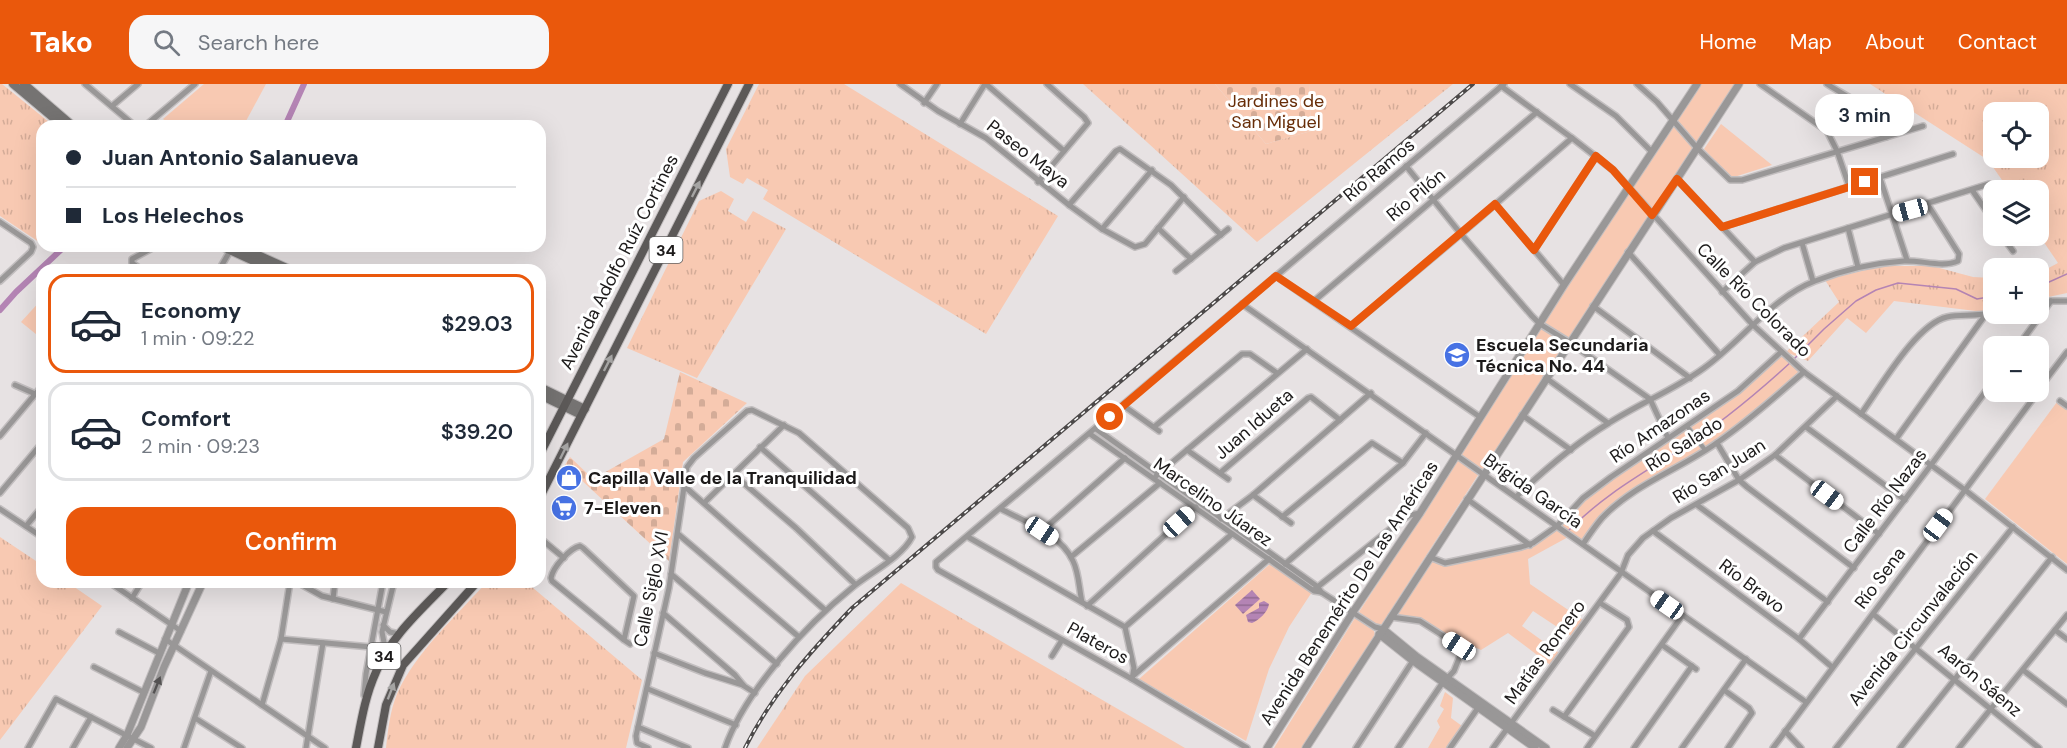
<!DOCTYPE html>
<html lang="en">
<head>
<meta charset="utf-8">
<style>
	:root { --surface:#fff; --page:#f6f6f7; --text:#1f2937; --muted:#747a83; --line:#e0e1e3; --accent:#ea580c }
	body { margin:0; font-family:"DM Sans",sans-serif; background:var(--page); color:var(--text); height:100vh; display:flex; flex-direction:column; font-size:22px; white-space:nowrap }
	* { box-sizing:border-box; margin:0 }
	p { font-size:20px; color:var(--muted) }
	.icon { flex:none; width:33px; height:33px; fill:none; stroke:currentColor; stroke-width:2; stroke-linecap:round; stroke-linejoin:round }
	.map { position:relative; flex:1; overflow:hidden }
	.sheet { position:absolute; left:36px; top:180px; width:510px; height:324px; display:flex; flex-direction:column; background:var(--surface); border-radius:18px; box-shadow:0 6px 24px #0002 }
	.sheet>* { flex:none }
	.guide { position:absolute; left:36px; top:36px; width:510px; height:132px; border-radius:18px; box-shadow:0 6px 24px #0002; display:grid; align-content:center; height:132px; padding:0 30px; background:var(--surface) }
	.tools { position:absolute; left:1983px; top:18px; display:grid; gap:12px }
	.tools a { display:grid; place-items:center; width:66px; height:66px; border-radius:12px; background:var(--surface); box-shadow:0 6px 24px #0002; font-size:30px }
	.end { position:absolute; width:27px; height:27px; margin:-14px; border:8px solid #ea580c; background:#fff; box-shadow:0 0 0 3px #fff }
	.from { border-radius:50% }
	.bubble { position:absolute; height:42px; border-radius:18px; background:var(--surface); box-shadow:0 6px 24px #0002; font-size:20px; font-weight:600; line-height:42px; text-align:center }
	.car { position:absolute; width:18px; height:36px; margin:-18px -9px; border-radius:8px; box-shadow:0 0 4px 2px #0007; background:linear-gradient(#fff 24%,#345 0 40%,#fff 0 76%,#345 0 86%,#fff 0) }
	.guide b { display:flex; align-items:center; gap:21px; height:57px; font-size:22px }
	.guide b+b { border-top:2px solid var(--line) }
	.guide i { width:15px; height:15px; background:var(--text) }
	ul { padding:10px 0 0; list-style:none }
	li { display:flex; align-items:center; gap:18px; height:99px; margin:0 12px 9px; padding:0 18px; border:3px solid var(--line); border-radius:18px }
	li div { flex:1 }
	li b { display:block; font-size:22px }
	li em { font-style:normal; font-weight:600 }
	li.current { border-color:var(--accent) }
	li>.icon { width:54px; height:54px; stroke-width:1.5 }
	.action { display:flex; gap:12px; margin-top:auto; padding:12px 30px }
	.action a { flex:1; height:69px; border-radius:18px; background:var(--accent); color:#fff; font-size:24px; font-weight:600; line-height:69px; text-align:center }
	header { display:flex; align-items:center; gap:36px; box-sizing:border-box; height:84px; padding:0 30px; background:var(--accent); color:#fff }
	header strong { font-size:28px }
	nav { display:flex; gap:33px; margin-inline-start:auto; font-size:21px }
	.search { width:420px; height:54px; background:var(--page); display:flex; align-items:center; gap:15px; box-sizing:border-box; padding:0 21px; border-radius:18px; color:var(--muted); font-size:22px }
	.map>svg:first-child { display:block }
</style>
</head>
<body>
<header>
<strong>Tako</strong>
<div class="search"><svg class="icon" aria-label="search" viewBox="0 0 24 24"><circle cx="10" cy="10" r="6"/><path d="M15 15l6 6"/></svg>Search here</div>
<nav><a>Home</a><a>Map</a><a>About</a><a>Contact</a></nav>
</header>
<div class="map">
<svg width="2067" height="664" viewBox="0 0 2067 664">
	<defs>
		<pattern id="grass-tufts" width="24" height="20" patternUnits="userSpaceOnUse" patternTransform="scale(1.5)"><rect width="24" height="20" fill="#f8c9b2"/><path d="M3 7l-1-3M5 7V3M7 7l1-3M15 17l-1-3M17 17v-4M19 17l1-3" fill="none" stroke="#d4ac98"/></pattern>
		<pattern id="cemetery-stones" width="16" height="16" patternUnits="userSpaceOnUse" patternTransform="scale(1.5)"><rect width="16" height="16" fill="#f8c9b2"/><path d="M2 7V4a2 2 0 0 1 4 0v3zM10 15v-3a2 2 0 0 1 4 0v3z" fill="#d4ac98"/></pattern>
		<pattern id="water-rules" width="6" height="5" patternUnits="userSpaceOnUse" patternTransform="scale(1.5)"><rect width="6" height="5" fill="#b484b4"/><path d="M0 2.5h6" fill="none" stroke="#926b92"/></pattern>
	</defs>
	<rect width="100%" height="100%" fill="#e7e2e3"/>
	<g fill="url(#grass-tufts)" fill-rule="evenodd">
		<polygon points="0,0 2,0 54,42 42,42 42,160 0,132"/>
		<polygon points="759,0 844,0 1058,132 986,250 763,115 768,106 747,94 743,100 730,93 726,65"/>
		<polygon points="1083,0 1215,0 1266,60 1311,47 1309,0 1453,0 1257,158"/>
		<path d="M1870 0H2067V209L2039 215V189L2058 179 2039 151 2038 106H2009L1988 76ZM1994 28H2038V74H1994Z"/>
		<polygon points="721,107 734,115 728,127 746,138 753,127 786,145 697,294 627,264 699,117"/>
		<polygon points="1882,182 1932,182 1973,193 1993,194 1993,226 1984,228 1894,217 1866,249 1847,234 1808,277 1786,268 1839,218 1825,196"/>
		<polygon points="0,453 42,481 42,498 67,498 102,522 0,656"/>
		<path d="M487 498H526L642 596 626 664H386C388 646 390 627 397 610 415 569 457 531 487 498Z"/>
		<polygon points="901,499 1185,664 757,664 805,592"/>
	</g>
	<g fill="url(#cemetery-stones)">
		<polygon points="1215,0 1309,0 1311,47 1266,60"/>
		<polygon points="680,288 747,319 683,378 669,477 565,381 570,373 593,395 664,355"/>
	</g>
	<g fill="#f8c9b2">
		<polygon points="204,0 266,0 246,37 242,42 173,42 163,35"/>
		<polygon points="1697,0 1739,0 1483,390 1456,370"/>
		<polygon points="1721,40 1772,81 1731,94 1704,65"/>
		<polygon points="42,215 42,255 21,238"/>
		<polygon points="1781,268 1804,288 1717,359 1616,422 1583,460 1570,452 1528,475 1530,500 1586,538 1574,554 1533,527 1522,542 1562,571 1553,583 1508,549 1481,566 1470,561 1461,569 1462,565 1420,537 1391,533 1430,473 1438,478 1526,462 1557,442 1583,414 1738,307"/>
		<polygon points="2057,318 2067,326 2067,480 1985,415"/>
		<polygon points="1458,376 1478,391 1380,543 1359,528"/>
		<polygon points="1270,480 1312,508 1289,543 1269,585 1246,657 1139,595"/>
		<polygon points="1355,534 1374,547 1375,551 1304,664 1274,664"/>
		<polygon points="1445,608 1453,614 1451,634 1462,642 1446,664 1428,664 1440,643 1437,637 1444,625 1440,622"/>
	</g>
	<g fill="url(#water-rules)">
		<polygon points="1252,506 1260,515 1243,530 1235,521"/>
		<path d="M1264 517 1269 520C1268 528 1259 536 1252 539L1248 538 1246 531 1259 524V519Z"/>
	</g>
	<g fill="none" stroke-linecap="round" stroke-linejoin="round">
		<g stroke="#b484b4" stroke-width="1.5">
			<polyline points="2038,203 2067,190"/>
			<polyline points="1794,275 1824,245 1856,217 1876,206 1898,199 1956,205 1977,215 1994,212"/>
			<path d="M1568 447C1604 411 1637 393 1679 366 1719 341 1756 310 1791 278"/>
		</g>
		<g stroke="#b484b4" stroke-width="6">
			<polyline points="285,42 304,0"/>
			<polyline points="0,226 16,208 65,162"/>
		</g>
		<g stroke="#c2bebf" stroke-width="6">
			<polyline id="pedestrian" points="1687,342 1705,366"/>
		</g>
		<g stroke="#c2bebf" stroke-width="8">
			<g id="minor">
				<polyline points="85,0 135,42"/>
				<polyline points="900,0 938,27 986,54 1069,121 1102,145 1135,163 1145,160 1184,113"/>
				<polyline points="986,0 1064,67"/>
				<polyline points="1570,0 1616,32 1652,68"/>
				<polyline points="1637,0 1657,18 1697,64 1730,96 1742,96 1923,42"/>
				<polyline points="1760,0 1827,47 1837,67 1849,102"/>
				<path d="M1827 0C1848 14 1880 26 1886 53"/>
				<polyline points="1501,2 1572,54 1613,86 1753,241 1804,288 1965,406 2067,486"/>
				<polyline points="924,19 937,0"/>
				<polyline points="112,22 138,0"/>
				<polyline points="960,40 985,0"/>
				<polyline points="145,42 195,0"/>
				<polyline points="1406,82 1461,150 1532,232 1540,240 1569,258 1650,315 1668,354"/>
				<polyline points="1880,94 1907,176"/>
				<polyline points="1677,95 1755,178"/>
				<polyline points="1038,98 1088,39 1084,33 1047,0"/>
				<polyline points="1972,106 1994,138"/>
				<polyline points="1495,120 1564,201"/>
				<polyline points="1069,121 1116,67 1120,65 1171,101 1221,151"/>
				<polyline points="0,138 31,159 33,163 31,168 0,197"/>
				<polyline points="1722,143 1953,70"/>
				<polyline points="1158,144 1191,175"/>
				<polyline points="1848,144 1858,183"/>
				<polyline points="1102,145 1152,86"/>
				<polyline points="2002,152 2013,167"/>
				<polyline points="1802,159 1813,197"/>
				<polyline points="1534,166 1596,72"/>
				<polyline points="1628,168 1720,271"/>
				<polyline points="142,186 132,179 132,175 156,162"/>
				<polyline points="219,186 230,167"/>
				<polyline points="1176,187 1228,145"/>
				<polyline points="1276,192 1480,333"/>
				<polyline points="1722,208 1755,178 1784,164 1989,100"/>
				<polyline points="1314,217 1537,28"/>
				<polyline points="2038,217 2067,217"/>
				<polyline points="1242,220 1806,618"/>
				<polyline points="1593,222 1690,294"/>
				<polyline points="1351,242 1461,150 1572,54"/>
				<polyline points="2018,262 2051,217"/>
				<polyline points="1546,294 1608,339"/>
				<polyline points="15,301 42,313"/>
				<polyline points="2038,306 2067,268"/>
				<polyline points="2060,317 2067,322"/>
				<polyline points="1124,322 1159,347"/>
				<path d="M1861 330C1880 304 1916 240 1947 233 1962 230 1978 233 1994 228"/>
				<polyline points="1522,331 1571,366"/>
				<polyline points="1154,343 1242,270 1250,270 1277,289"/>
				<polyline points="1806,343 1905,416"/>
				<polyline points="1096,345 1318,503 1321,508"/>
				<polyline points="1090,350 1314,507 1321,508 1375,543 1383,545"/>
				<polyline points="0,352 42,302"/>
				<polyline points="1896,355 1986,230"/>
				<polyline points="1717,359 1739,396 1747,403 1854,484"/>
				<polyline points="760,363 889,476"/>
				<polyline points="1187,366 1228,395"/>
				<polyline points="1775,371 1879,450"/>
				<polyline points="1220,389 1308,314 1311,313 1340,336"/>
				<polyline points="733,390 796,444 855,500"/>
				<polyline points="1156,392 1307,265"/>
				<polyline points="683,401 825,526"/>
				<polyline points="0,409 42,359"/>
				<polyline points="1253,411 1291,439"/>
				<path d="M1516 413C1544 386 1576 359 1609 339 1640 319 1674 306 1704 284 1742 257 1771 214 1815 197 1843 186 1873 179 1904 177 1921 176 1943 184 1958 177L1959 170 1928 121"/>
				<polyline points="1467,415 1530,461"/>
				<polyline points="704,419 784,341"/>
				<polyline points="1697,421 1828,518"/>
				<polyline points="0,425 42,453"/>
				<path d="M1001 425C1025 438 1061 450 1073 477 1079 489 1079 505 1082 518"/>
				<polyline points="1282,433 1372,359 1403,379"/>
				<polyline points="1221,435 1253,411 1371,309"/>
				<polyline points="26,442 42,423"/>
				<polyline points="1042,447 1125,374"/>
				<polyline points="1653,447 1799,555 1832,583"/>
				<polyline points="678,450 799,553"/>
				<polyline points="968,453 1125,543 1134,584 1132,595"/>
				<polyline points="540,454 564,474"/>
				<path d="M1583 460C1589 451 1595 442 1602 434 1634 400 1681 385 1718 358 1749 337 1776 312 1804 288"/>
				<polyline points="1071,473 1160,399"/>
				<polyline points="1430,473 1445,479 1521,463 1533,459 1557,442 1583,414 1611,393 1738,307 1781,268"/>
				<polyline points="1285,480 1403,379 1426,349"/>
				<polyline points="671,490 777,580"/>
				<polyline points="109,498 181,547"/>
				<polyline points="297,498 322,512 386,528"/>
				<polyline points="1315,505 1400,437 1410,431 1420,429"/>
				<polyline points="132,514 142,498"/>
				<polyline points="333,515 335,498"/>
				<polyline points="1087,522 1196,423"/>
				<polyline points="663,529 735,591 744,602 755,609"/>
				<polyline points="1873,530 2039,664"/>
				<polyline points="1391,533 1420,537 1459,562 1462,567 1454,587 1441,601 1398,664"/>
				<polyline points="383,541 390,548 399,550"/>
				<polyline points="1125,543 1232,450"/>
				<polyline points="2055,546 2067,555"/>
				<polyline points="119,548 159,569"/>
				<polyline points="165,555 325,664"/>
				<polyline points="281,555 371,563"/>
				<polyline points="1799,555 1931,381 1994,296"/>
				<path d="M624 556 634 512 583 464 580 462C570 464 553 483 551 494L552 497 624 556 630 560"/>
				<polyline points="1662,561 1696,585"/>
				<polyline points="386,569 382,548 394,498"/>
				<polyline points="654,569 705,589 743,601"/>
				<polyline points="1052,572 1062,556"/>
				<polyline points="94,583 143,608"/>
				<polyline points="2023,586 2067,620"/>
				<polyline points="1134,591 1269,475"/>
				<polyline points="648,605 736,641"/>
				<polyline points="1724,606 1749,624 1752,629 1728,664"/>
				<polyline points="364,611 366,590 383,498"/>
				<polyline points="262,621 281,555 290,498"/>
				<polyline points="1553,626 1595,652"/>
				<polyline points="1564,633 1629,543 1627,536 1600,519"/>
				<polyline points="195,634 242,664"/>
				<polyline points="638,643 688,664"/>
				<polyline points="1785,647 1801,664"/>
				<polyline points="28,664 56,615 151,664"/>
				<polyline points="73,664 91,633"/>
				<polyline points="184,664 211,587"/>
				<polyline points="306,664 323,559"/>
				<path d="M648 664 637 659 636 652 669 504 687 383 694 374 747 327 752 326 799 349 908 444 912 453C902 473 870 489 853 503 806 541 745 607 725 664"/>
				<polyline points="1247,664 1132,595 938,486 936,483 936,478 1504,0"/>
				<polyline points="1356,664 1414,575"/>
				<polyline points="1450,664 1480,621"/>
				<polyline points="1493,664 1621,489 1628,471 1643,454 1671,434 1739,396 1775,371 1837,312"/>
				<polyline points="1587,664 1682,532"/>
				<polyline points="1634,664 1692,582"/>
				<polyline points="1682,664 1746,575"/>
				<polyline points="1773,664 2038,308"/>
				<polyline points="1836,664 2013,443"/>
				<polyline points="1900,664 2052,473"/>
				<polyline points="1959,664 2067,531"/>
			</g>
		</g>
		<g stroke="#c2bebf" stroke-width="9">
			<g id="tertiary">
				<polyline points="1383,545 1416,572 1546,664"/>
				<polyline points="1379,550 1413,577 1535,664"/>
				<polyline points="119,664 127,651 189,498"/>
				<polyline points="127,664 141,643 164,583 203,498"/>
				<polyline points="1267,664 1353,528 1420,429 1564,201 1697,0"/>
				<polyline points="1306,664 1739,0"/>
			</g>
		</g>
		<g stroke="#c2bebf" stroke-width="10">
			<g id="secondary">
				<polyline points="13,0 63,42"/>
				<polyline points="24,0 73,42"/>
				<polyline points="221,162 273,186"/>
				<polyline points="238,162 291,186"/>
				<polyline points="540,303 585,325"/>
				<polyline points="540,311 581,331"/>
			</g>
		</g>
		<g stroke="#c2bebf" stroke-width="10">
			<g id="primary">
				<polyline points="540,370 728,0"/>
				<polyline points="540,413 749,0"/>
				<path d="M356 664C361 638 365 612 376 588 390 553 422 525 448 498"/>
				<polyline points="378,664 386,621 403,581 477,498"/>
			</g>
		</g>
		<use href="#pedestrian" stroke="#999797" stroke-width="4"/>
		<use href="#minor" stroke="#999797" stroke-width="5"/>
		<use href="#tertiary" stroke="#999797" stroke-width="7"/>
		<use href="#secondary" stroke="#757372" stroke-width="8"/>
		<use href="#primary" stroke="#5c5958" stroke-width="8"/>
		<g stroke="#4c4949" stroke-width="4">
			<path id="rail" d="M745 664C772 610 811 567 852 524L1473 0"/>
		</g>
		<use href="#rail" stroke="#fff" stroke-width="1.5" stroke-dasharray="4.5" stroke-linecap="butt"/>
	</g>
	<defs><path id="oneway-solid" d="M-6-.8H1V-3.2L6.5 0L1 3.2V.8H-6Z" transform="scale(1.5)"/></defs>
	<g fill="#a5a4a3">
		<use href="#oneway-solid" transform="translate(696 105) rotate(-63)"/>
		<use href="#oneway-solid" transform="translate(608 279) rotate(-63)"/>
		<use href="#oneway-solid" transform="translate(564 367) rotate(-64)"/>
		<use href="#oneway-solid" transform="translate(391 607) rotate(-69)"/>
	</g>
	<use fill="#545252" href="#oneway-solid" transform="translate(157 601) rotate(-68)"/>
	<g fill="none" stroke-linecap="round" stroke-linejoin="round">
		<polyline stroke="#ea580c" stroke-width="8" points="1110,333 1276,192 1351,242 1495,120 1534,166 1596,72 1613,86 1652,131 1677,95 1722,143 1865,98"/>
	</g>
	<defs>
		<g id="school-disc" transform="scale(1.35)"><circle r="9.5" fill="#4772e4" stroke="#fff"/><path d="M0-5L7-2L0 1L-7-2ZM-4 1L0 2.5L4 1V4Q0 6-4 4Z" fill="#fff"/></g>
		<g id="shop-disc" transform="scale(1.35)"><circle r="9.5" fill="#4772e4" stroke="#fff"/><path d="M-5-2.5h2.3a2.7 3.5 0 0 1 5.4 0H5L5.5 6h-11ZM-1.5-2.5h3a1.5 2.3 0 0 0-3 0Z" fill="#fff"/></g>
		<g id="supermarket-disc" transform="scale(1.35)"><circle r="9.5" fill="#4772e4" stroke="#fff"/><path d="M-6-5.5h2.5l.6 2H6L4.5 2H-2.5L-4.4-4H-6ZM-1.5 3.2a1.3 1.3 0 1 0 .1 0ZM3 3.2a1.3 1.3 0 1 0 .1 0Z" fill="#fff"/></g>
	</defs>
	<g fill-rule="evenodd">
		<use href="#school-disc" x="1457" y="271"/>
		<use href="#shop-disc" x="569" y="394"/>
		<use href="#supermarket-disc" x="564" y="424"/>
	</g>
	<g text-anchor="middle" stroke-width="6" stroke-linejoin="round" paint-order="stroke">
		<g fill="#fff" stroke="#605f5f" stroke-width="1.5">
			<rect x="649.5" y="153" width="33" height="26" rx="4.5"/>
			<rect x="367.5" y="559" width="33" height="26" rx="4.5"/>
		</g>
		<g font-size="16" font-weight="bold" fill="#1c1a1a">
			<text x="666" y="172">34</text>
			<text x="384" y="578">34</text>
		</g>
		<g font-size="18" fill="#672d08" stroke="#fff">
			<text x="1276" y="23">Jardines de<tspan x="1276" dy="21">San Miguel</tspan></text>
		</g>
		<g font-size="18" fill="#1c1a1a" stroke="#fff">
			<text transform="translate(1028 70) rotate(38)" y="6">Paseo Maya</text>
			<text transform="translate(1379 86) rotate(-40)" y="6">Río Ramos</text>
			<text transform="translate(1416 111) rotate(-40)" y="6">Río Pilón</text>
			<text transform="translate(619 178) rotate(-63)" y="6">Avenida Adolfo Ruíz Cortines</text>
			<text transform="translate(1754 216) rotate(45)" y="6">Calle Río Colorado</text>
			<text transform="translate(1254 340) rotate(-41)" y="6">Juan Idueta</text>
			<text transform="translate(1660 342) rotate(-34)" y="6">Río Amazonas</text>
			<text transform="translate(1684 360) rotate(-32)" y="6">Río Salado</text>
			<text transform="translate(1719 387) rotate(-32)" y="6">Río San Juan</text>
			<text transform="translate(1533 407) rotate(35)" y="6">Brígida García</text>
			<text transform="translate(1885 417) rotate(-53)" y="6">Calle Río Nazas</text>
			<text transform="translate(1213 418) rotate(35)" y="6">Marcelino Júarez</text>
			<text transform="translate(1880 494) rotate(-53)" y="6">Río Sena</text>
			<text transform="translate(1752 502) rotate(37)" y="6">Río Bravo</text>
			<text transform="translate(651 505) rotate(-79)" y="6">Calle Siglo XVI</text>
			<text transform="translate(1349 509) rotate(-57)" y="6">Avenida Benemérito De Las Américas</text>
			<text transform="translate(1913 544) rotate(-51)" y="6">Avenida Circunvalación</text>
			<text transform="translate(1098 559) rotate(29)" y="6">Plateros</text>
			<text transform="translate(1545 568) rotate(-54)" y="6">Matías Romero</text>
			<text transform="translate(1980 596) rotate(40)" y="6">Aarón Sáenz</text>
		</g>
		<g font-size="18" font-weight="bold" fill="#1c1a1a" stroke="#fff" text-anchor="start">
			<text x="1476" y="267">Escuela Secundaria<tspan x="1476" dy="21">Técnica No. 44</tspan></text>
			<text x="588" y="400">Capilla Valle de la Tranquilidad</text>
			<text x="584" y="430">7-Eleven</text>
		</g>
	</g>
</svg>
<div class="tools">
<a><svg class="icon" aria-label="locate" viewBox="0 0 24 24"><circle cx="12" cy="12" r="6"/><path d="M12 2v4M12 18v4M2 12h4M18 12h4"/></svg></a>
<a><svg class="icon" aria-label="layers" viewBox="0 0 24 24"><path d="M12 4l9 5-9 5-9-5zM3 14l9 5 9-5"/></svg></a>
<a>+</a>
<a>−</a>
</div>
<i class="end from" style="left:1110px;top:333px"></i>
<i class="end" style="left:1865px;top:98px"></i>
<div class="bubble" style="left:1815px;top:10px;width:99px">3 min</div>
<i class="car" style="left:1910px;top:126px;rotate:255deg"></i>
<i class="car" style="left:1827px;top:411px;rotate:127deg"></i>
<i class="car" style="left:1179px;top:438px;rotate:48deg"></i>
<i class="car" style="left:1938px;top:441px;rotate:37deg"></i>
<i class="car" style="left:1042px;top:447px;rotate:124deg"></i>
<i class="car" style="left:1667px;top:521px;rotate:305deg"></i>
<i class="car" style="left:1459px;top:562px;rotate:303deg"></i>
<div class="guide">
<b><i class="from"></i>Juan Antonio Salanueva</b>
<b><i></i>Los Helechos</b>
</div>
<section class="sheet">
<ul>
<li class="current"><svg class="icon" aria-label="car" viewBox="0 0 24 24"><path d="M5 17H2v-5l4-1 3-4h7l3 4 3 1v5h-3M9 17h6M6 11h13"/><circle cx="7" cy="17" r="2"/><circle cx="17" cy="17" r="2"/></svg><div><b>Economy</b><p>1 min · 09:22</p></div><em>$29.03</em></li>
<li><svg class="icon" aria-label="car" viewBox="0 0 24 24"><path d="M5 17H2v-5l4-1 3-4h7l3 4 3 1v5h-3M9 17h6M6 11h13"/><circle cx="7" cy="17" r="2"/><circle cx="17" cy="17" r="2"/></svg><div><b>Comfort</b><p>2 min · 09:23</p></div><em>$39.20</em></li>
</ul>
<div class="action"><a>Confirm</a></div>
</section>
</div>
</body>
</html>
